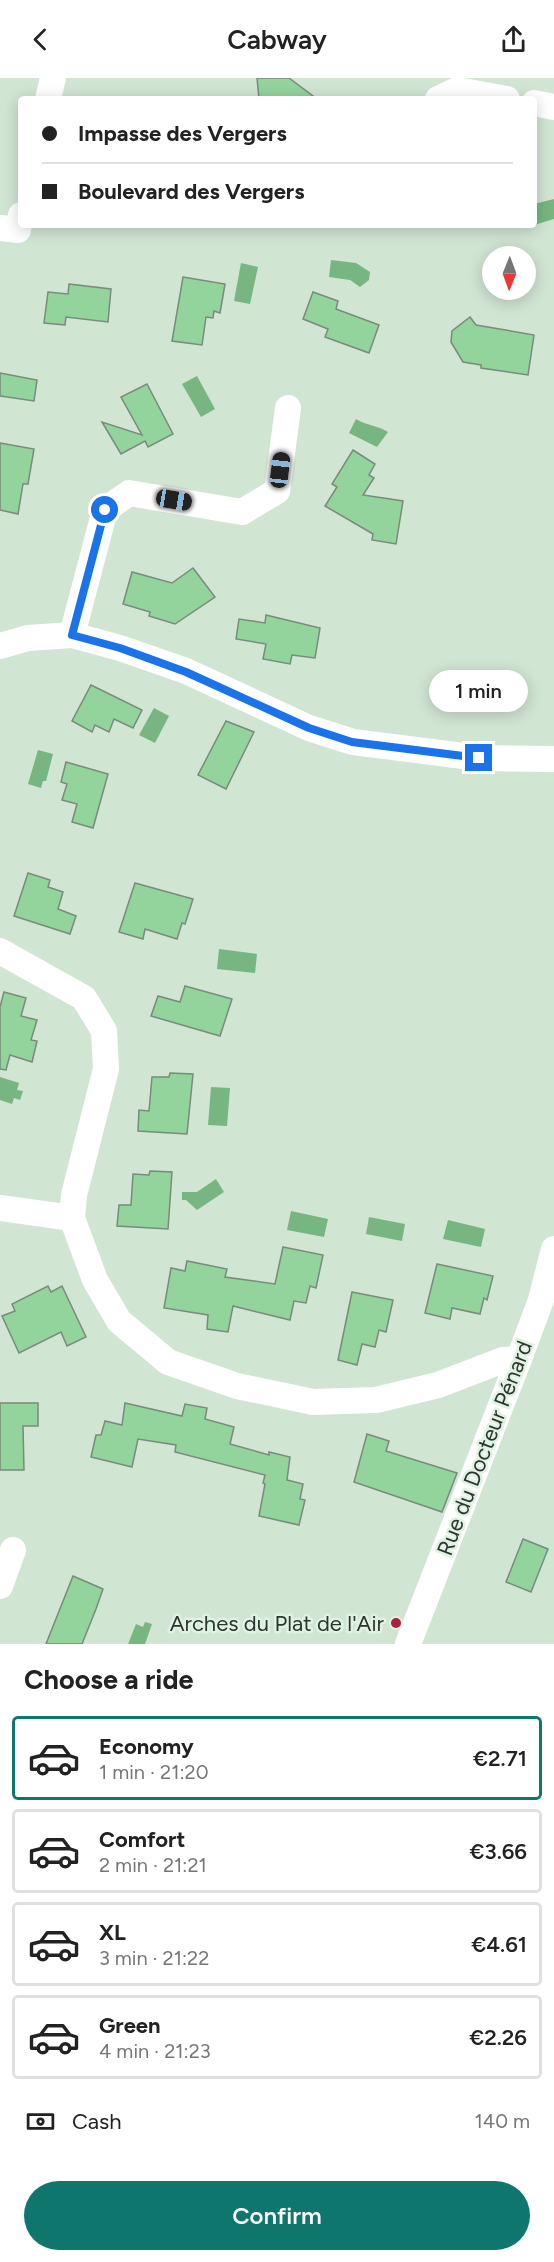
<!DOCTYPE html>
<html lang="en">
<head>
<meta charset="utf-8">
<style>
	:root { --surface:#fff; --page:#f6f6f6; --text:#222; --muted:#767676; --line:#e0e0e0; --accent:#0f766e }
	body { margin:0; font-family:Figtree,sans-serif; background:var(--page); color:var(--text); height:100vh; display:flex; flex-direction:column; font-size:22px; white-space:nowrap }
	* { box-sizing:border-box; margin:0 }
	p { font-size:20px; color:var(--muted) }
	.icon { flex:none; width:33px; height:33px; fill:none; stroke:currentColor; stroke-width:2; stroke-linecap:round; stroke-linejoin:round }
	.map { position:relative; height:1566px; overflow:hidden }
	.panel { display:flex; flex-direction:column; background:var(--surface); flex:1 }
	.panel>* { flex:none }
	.guide { position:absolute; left:18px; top:18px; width:519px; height:132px; border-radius:6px; box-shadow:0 3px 15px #0003; display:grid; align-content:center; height:132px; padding:0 24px; background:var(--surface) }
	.needle { width:39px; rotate:181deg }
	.buttons { position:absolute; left:482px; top:168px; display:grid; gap:12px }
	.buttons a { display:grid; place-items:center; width:54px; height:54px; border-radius:50%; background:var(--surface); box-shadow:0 3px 15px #0003; font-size:30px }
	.end { position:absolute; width:27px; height:27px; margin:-14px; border:8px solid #1a73e8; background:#fff; box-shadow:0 0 0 3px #fff }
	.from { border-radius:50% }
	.bubble { position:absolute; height:42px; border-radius:21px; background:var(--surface); box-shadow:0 3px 15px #0003; font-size:20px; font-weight:600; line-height:42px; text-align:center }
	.car { position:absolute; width:18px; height:36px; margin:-18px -9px; border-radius:8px; box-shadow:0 0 4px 2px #0007; background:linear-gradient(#222 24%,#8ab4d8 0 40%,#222 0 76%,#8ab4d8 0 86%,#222 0) }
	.guide b { display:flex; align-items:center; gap:21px; height:57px; font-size:22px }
	.guide b+b { border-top:2px solid var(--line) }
	.guide i { width:15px; height:15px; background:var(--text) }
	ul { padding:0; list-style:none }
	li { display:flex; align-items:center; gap:18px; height:84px; margin:0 12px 9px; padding:0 12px; border:3px solid var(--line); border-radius:6px }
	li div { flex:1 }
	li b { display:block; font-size:22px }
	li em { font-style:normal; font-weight:600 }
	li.active { border-color:var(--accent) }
	li>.icon { width:54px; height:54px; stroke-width:1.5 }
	h2 { padding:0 24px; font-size:27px; line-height:72px }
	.pay { display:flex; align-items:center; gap:15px; height:66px; padding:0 24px; font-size:22px }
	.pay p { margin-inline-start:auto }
	.action { display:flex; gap:12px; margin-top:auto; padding:12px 24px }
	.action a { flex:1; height:69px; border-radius:36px; background:var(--accent); color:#fff; font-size:24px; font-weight:600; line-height:69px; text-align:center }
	header { display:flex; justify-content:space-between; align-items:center; height:78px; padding:0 24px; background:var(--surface); font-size:27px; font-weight:600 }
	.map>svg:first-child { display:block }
</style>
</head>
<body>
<header><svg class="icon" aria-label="back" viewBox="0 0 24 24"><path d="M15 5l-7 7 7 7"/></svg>Cabway<svg class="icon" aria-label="share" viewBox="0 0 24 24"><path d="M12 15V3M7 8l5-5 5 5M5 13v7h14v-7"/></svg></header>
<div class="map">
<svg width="554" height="1566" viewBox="0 0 554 1566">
	<rect width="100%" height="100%" fill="#d1e5d3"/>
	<g fill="#77b680">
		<polygon points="554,121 554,141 534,147 534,126"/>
		<polygon points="331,182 356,185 370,194 369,202 360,209 350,202 329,199"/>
		<polygon points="241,185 258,189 250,226 234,223"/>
		<polygon points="197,298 215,331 201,339 182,306"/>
		<path d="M356 341C367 348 377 347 388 354L377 369 349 355Z"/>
		<polygon points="154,630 169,638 155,665 139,657"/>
		<polygon points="38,672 53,676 46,703 43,703 41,710 28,706"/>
		<polygon points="219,871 257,876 255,895 217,891"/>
		<polygon points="0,999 19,1005 17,1012 23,1013 20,1022 14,1020 12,1026 0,1022"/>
		<polygon points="211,1009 230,1010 227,1048 208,1047"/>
		<polygon points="216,1101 224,1114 197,1132 186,1122 182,1122 182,1114 197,1114"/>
		<polygon points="291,1133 328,1141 324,1159 287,1152"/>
		<polygon points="369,1139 405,1146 402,1163 366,1156"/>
		<polygon points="448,1142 485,1151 481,1169 443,1161"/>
		<polygon points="145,1544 152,1546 145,1566 128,1566 136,1546 143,1549"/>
	</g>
	<g fill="#93d39c" stroke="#798b7b" stroke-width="1.5">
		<polygon points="257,0 289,0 317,21 259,21"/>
		<polygon points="183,199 225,206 220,235 214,233 213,240 206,239 202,267 172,263"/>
		<polygon points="69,206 111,211 108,244 66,239 65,247 44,245 48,214 68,216"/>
		<polygon points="313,214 338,223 336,231 379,247 369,275 325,259 328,251 303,241"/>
		<polygon points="470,239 476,247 534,257 528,297 481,290 481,287 463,284 451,264 452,253"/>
		<polygon points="0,295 37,302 34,323 0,318"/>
		<polygon points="147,306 173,356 148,369 145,363 121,376 102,344 142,357 121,319"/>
		<polygon points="0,365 34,371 28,406 23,406 18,436 0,432"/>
		<polygon points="353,372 375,386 369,397 374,400 363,417 403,423 396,466 372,462 373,456 325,428 337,409 332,406"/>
		<polygon points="193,490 215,519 175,546 149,538 150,534 123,526 132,494 172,505"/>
		<polygon points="266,537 320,550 315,580 292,577 290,586 263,581 266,566 236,561 239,541 265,545"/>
		<polygon points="91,607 142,632 133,650 114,641 109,654 95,647 92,654 72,643"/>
		<polygon points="226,643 254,654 226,711 198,697"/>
		<polygon points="66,684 108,696 93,750 72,744 77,726 62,722 67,706 61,704"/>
		<polygon points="28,795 50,802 48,809 63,814 58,831 76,838 70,856 14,838"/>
		<polygon points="135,805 193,821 185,846 182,845 177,861 145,851 143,861 119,854"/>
		<polygon points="185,908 232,921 220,958 151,938 158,918 180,924"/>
		<polygon points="4,914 26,920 21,938 37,942 31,962 37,963 32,984 10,977 6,992 0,991 0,929"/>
		<polygon points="170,995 193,996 187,1056 138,1053 139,1032 149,1033 152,999 169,999"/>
		<polygon points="150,1093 172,1094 168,1151 117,1148 119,1127 131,1127 133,1096 149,1097"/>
		<polygon points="283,1169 323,1177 316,1210 310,1208 306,1225 294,1223 290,1242 233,1228 228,1254 207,1251 208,1237 164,1230 171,1190 185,1193 187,1183 227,1191 225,1199 275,1206"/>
		<polygon points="437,1186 493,1198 487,1222 484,1220 480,1236 452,1230 450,1241 425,1235"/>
		<polygon points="48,1208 51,1214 62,1208 86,1259 67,1268 61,1254 19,1275 2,1238 15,1233 12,1226"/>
		<polygon points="352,1214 393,1222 386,1254 379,1252 375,1269 362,1266 357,1287 338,1282"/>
		<polygon points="0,1325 38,1325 38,1348 23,1348 24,1392 0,1392"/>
		<polygon points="125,1325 182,1338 185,1326 207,1330 205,1341 234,1349 230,1366 269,1377 269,1374 290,1379 287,1402 303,1406 300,1421 305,1422 299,1447 259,1438 265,1406 263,1405 265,1397 175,1374 176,1367 138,1361 132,1389 91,1379 96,1357 101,1357 105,1343 122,1347"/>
		<polygon points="367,1356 389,1363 386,1373 457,1395 442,1434 354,1404"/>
		<polygon points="523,1461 548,1471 531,1514 506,1504"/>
		<polygon points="73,1498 103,1511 96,1531 82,1566 46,1566"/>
	</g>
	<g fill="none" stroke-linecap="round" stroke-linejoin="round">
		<g stroke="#fff" stroke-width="26">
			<polyline points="48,21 53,0"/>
			<polyline points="438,21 457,12 507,21"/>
			<polyline points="534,25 554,29"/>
			<polyline points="0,150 18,152 21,137"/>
			<polyline points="72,557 105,432 129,415 242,434 277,413 288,330"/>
			<polyline points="0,568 28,560 72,557 120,570 186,593 309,650 353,664 479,680 554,681"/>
			<polyline points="0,873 84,920 104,953 106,991 74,1117 72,1140 95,1202 119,1243 168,1284 237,1308 313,1324 376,1322 438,1307 503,1282 519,1281"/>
			<polyline points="0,1130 72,1140"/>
			<polyline points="0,1508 13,1472"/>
			<polyline points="408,1566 519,1281 541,1222 554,1171"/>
		</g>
	</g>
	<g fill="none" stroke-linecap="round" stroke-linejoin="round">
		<polyline stroke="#1a73e8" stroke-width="8" points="105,432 72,557 120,570 186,594 309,650 352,664 479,680"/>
	</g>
	<circle fill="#b01c42" stroke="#def3e1" stroke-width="2" cx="396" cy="1545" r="6"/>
	<g text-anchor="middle" stroke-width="5" stroke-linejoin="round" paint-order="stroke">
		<g font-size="22" fill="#2e352f" stroke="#def3e1">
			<text transform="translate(484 1370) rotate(-69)" y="8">Rue du Docteur Pénard</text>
		</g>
		<g font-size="22" fill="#2e352f" stroke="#def3e1" text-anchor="end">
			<text x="384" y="1553">Arches du Plat de l'Air</text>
		</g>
	</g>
</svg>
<div class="buttons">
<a><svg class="needle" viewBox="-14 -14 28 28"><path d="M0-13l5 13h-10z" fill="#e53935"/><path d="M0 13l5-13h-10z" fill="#767676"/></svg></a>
</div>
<i class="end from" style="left:105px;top:432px"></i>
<i class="end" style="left:479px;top:680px"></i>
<div class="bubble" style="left:429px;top:592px;width:99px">1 min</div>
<i class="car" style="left:280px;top:392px;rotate:7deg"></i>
<i class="car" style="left:174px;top:422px;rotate:100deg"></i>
<div class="guide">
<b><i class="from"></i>Impasse des Vergers</b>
<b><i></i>Boulevard des Vergers</b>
</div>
</div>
<section class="panel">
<h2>Choose a ride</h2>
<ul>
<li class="active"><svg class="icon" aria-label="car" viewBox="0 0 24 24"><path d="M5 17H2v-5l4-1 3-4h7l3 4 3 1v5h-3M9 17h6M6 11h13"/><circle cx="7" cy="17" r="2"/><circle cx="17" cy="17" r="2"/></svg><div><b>Economy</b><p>1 min · 21:20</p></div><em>€2.71</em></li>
<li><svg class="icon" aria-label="car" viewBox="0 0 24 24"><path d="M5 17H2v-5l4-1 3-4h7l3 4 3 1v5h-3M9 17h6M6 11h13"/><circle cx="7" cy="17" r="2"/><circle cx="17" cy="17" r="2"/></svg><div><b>Comfort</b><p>2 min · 21:21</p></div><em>€3.66</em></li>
<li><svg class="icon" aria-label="car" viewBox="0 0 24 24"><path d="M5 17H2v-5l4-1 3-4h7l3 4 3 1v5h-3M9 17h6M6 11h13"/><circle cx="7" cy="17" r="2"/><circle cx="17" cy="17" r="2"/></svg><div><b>XL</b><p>3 min · 21:22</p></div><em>€4.61</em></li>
<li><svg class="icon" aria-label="car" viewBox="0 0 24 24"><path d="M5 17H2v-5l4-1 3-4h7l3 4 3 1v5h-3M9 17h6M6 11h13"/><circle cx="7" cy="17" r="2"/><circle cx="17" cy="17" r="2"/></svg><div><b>Green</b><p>4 min · 21:23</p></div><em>€2.26</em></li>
</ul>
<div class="pay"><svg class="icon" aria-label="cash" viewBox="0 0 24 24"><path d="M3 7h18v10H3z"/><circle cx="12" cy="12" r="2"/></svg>Cash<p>140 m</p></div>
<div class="action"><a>Confirm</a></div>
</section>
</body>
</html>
